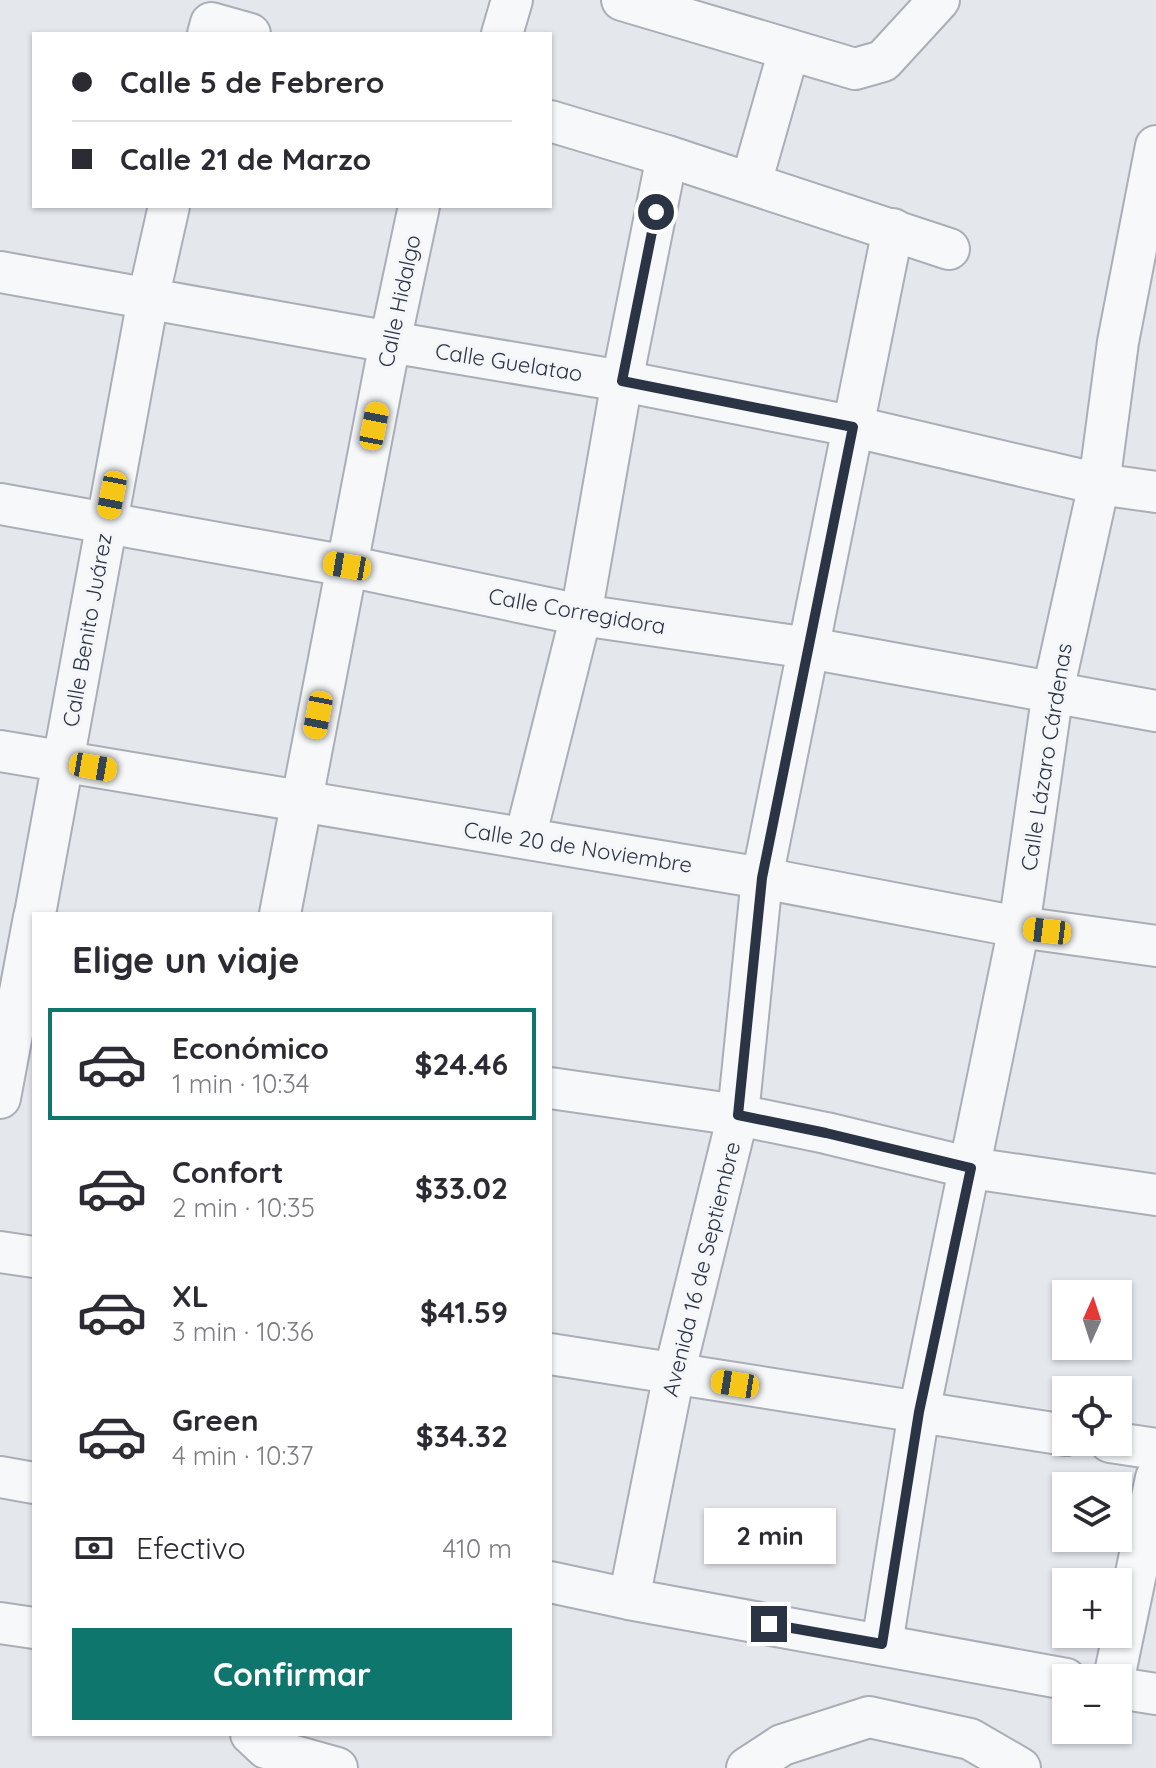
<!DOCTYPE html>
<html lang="es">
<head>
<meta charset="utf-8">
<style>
	:root { --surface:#fff; --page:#f2f2f3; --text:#2b2b33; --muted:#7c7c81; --line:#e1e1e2; --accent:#0f766e }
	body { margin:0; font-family:Quicksand,sans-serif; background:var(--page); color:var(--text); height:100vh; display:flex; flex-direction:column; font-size:30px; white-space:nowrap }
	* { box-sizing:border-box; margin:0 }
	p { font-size:26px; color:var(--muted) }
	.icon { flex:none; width:44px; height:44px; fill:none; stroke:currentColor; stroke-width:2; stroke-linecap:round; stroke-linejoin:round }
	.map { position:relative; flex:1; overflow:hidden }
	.panel { position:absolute; left:32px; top:912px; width:520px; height:824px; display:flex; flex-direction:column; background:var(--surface); border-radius:0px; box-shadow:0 2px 6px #0004 }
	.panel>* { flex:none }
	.hud { position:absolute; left:32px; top:32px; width:520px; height:176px; border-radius:0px; box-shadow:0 2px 6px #0004; display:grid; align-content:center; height:176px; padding:0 40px; background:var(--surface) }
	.needle { width:52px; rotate:3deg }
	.tools { position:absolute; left:1052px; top:1280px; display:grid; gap:16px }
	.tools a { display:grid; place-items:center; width:80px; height:80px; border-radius:0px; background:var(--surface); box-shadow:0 2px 6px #0004; font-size:40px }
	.end { position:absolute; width:36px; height:36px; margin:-18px; border:10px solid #2b3445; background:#fff; box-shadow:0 0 0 4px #fff }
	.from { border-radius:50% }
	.bubble { position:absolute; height:56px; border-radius:0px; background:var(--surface); box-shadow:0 2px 6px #0004; font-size:26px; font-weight:800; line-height:56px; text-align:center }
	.car { position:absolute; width:24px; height:48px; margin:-24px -12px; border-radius:10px; box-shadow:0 0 6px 2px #0007; background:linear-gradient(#f5c518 24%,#345 0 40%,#f5c518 0 76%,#345 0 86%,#f5c518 0) }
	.hud b { display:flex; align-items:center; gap:28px; height:76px; font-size:30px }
	.hud b+b { border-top:2px solid var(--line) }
	.hud i { width:20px; height:20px; background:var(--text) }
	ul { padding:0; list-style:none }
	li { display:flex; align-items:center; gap:24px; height:112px; margin:0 16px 12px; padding:0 24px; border:4px solid transparent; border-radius:0px }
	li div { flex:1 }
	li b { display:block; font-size:30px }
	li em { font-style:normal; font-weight:800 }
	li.on { border-color:var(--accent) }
	li>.icon { width:72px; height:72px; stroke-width:1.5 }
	h2 { padding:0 40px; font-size:36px; line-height:96px }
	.pay { display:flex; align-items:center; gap:20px; height:88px; padding:0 40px; font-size:30px }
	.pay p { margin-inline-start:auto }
	.action { display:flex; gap:16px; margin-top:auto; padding:16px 40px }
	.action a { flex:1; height:92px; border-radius:0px; background:var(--accent); color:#fff; font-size:32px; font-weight:800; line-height:92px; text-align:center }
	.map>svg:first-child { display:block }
</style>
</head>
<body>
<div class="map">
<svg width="1156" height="1768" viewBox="0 0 1156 1768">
	<rect width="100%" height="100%" fill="#e4e7ec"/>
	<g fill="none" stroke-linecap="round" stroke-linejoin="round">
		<g stroke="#a9aeb7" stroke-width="44">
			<g id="minor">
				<polyline points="622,0 855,69 883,61 939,0"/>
				<polyline points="208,34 211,23 250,34"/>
				<polyline points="502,34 512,0"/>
				<polyline points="550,121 667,156 949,249"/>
				<polyline points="751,183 789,50"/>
				<polyline points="0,272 390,342 622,381 851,426 1099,484 1156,492"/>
				<polyline points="0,504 347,566 581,615 809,648 1156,711"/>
				<polyline points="0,751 762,878 1019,927 1156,946"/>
				<polyline points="525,838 581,615 622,381 667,156"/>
				<polyline points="35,914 148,299 169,206"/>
				<polyline points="280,914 390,342 419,206"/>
				<polyline points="550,1088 738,1115 826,1133 971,1168 1156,1195"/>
				<polyline points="0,1098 34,917"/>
				<polyline points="0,1252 34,1257"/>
				<polyline points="550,1354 1066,1435"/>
				<polyline points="1110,1442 1156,1449"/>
				<polyline points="0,1477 34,1483"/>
				<polyline points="550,1582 629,1599 1066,1679"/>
				<polyline points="629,1599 674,1374 738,1115 762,878 893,229"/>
				<polyline points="0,1623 34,1628"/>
				<polyline points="882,1644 919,1412 1019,927 1053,691 1099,484 1118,342 1156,146"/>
				<polyline points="1114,1678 1156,1478"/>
				<polyline points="1118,1688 1156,1694"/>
				<polyline points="251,1734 266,1748 337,1768"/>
				<polyline points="747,1768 782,1745 869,1717 970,1739 1020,1768"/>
			</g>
		</g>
		<use href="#minor" stroke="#f7f8fa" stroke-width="40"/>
	</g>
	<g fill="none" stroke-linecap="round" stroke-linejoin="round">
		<polyline stroke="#2b3445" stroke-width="10" points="656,212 622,381 853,427 762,878 738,1115 826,1133 971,1168 919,1412 882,1644 769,1624"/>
	</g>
	<g text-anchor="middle" stroke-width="6" stroke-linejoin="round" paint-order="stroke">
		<g font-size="22" fill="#2b3445" stroke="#f4f6f9">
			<text transform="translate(399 301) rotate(-78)" y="8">Calle Hidalgo</text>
			<text transform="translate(509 362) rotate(9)" y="8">Calle Guelatao</text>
			<text transform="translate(577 611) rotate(10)" y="8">Calle Corregidora</text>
			<text transform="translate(87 630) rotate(-80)" y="8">Calle Benito Juárez</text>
			<text transform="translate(1046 757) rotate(-81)" y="8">Calle Lázaro Cárdenas</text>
			<text transform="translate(578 847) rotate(9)" y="8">Calle 20 de Noviembre</text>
			<text transform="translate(701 1269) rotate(-76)" y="8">Avenida 16 de Septiembre</text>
		</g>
	</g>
</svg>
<div class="tools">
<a><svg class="needle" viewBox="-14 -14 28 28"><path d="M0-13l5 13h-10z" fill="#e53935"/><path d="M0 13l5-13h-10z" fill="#7c7c81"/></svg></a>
<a><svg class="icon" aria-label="locate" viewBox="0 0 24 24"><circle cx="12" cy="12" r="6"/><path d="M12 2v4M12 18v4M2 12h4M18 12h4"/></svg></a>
<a><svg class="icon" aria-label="layers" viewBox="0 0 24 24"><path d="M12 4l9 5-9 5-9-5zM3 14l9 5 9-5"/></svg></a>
<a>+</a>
<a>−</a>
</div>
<i class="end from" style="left:656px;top:212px"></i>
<i class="end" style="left:769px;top:1624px"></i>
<div class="bubble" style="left:704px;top:1508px;width:132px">2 min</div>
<i class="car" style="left:374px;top:426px;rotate:11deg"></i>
<i class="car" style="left:112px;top:495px;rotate:191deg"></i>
<i class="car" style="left:347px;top:566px;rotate:280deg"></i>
<i class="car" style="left:318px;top:715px;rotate:191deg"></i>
<i class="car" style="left:93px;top:767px;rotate:100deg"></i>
<i class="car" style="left:1047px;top:931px;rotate:277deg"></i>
<i class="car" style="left:735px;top:1384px;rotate:279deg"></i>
<div class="hud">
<b><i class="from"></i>Calle 5 de Febrero</b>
<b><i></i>Calle 21 de Marzo</b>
</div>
<section class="panel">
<h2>Elige un viaje</h2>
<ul>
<li class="on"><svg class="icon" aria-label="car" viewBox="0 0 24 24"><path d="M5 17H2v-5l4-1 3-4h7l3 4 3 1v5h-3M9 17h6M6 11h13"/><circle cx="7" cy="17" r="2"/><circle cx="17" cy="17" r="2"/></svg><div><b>Económico</b><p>1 min · 10:34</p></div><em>$24.46</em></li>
<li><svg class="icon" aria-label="car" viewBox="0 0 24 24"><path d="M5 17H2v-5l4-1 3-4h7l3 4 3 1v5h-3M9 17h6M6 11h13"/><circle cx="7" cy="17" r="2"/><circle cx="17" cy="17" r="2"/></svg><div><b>Confort</b><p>2 min · 10:35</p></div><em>$33.02</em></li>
<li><svg class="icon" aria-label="car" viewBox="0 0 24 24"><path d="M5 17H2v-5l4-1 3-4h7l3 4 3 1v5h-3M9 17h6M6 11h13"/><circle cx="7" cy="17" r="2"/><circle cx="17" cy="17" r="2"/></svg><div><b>XL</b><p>3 min · 10:36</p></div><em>$41.59</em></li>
<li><svg class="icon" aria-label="car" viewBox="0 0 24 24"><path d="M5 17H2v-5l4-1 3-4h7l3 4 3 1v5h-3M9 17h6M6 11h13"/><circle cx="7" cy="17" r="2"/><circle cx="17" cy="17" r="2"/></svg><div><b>Green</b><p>4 min · 10:37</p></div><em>$34.32</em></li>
</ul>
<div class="pay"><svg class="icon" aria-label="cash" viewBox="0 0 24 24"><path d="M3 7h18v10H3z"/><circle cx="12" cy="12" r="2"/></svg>Efectivo<p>410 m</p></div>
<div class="action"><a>Confirmar</a></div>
</section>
</div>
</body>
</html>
